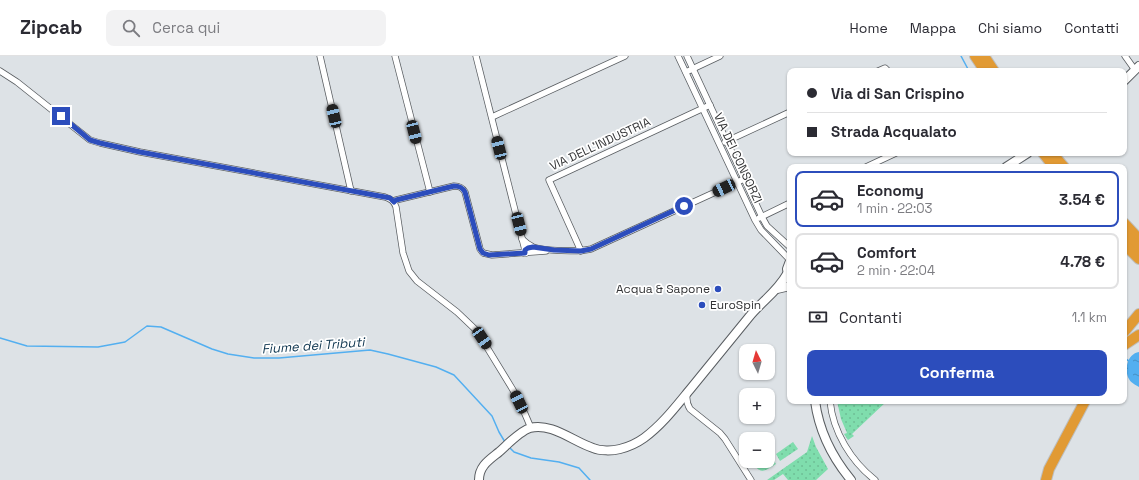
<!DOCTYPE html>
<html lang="it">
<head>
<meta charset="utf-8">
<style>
	:root { --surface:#fff; --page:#f2f2f3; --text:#2b2b33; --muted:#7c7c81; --line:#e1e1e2; --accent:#2c4dbc }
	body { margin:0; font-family:"Space Grotesk",sans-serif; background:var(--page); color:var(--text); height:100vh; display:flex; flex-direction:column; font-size:15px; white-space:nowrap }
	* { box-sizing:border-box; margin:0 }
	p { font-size:13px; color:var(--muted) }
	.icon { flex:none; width:22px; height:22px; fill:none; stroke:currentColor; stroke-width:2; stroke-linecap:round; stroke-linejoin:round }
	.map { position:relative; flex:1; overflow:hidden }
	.side { position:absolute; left:787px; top:108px; width:340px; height:240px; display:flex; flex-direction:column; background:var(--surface); border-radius:8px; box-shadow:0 1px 3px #0004 }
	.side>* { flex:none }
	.top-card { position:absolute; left:787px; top:12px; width:340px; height:88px; border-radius:8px; box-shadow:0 1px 3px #0004; display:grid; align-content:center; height:88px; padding:0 20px; background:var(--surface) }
	.needle { width:26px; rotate:355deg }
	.tools { position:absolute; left:739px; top:288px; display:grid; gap:8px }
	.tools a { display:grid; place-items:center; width:36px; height:36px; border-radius:8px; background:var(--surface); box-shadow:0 1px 3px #0004; font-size:20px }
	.end { position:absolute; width:18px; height:18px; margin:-9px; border:5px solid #2c4dbc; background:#fff; box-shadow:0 0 0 2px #fff }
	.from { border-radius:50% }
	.car { position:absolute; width:12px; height:24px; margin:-12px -6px; border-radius:5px; box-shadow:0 0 3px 1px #0007; background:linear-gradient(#222 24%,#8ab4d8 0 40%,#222 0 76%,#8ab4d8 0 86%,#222 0) }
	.top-card b { display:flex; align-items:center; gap:14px; height:38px; font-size:15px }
	.top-card b+b { border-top:1px solid var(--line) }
	.top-card i { width:10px; height:10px; background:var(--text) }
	ul { padding:7px 0 0; list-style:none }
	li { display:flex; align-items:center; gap:12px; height:56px; margin:0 8px 6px; padding:0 12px; border:2px solid var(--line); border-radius:8px }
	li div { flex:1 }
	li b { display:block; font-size:15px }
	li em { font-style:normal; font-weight:800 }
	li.on { border-color:var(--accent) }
	li>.icon { width:36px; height:36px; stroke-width:1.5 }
	.pay { display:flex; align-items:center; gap:10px; height:44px; padding:0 20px; font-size:15px }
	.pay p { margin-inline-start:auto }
	.primary-button { display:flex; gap:8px; margin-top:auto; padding:8px 20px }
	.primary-button a { flex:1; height:46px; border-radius:8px; background:var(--accent); color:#fff; font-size:16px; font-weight:800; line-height:46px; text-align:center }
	header { display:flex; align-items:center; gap:24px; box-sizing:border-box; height:56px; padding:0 20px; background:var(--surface); border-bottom:1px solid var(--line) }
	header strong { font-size:19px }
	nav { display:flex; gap:22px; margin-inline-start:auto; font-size:14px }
	.search { width:280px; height:36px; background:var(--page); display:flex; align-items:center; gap:10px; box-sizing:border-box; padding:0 14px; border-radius:8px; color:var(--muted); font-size:15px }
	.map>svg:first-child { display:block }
</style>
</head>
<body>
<header>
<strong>Zipcab</strong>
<div class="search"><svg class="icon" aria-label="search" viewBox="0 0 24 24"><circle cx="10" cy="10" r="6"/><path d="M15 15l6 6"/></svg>Cerca qui</div>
<nav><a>Home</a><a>Mappa</a><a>Chi siamo</a><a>Contatti</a></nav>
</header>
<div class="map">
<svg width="1139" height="424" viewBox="0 0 1139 424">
	<defs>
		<pattern id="grass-dots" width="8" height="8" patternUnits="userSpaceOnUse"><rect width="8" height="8" fill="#7fddad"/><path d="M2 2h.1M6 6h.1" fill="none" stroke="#6ebe95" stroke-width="1.8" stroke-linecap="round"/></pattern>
		<pattern id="water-ripples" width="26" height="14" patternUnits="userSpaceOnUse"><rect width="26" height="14" fill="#53aff0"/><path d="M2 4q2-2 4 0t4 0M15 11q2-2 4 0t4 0" fill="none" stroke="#458fc3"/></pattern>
	</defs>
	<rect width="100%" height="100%" fill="#dde2e6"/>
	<g fill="url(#grass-dots)">
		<polygon points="837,345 887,345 852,378 854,380 848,384 844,378 847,377 841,363"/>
		<polygon points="812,380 816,391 828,413 816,424 788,424 783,418 774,424 767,424 807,396"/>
		<polygon points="793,386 798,393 780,405 776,398"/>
		<path d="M772 401 776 408C769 412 762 419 756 411L765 405H768V403Z"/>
	</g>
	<path fill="url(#water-ripples)" d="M1139 296V331C1136 329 1131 327 1129 323 1124 314 1127 298 1139 296Z"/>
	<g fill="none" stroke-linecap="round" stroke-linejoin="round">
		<g stroke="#53aff0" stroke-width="1.5">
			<polyline points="961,0 969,15"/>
			<polyline points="0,282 27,290 98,291 125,286 147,270 161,271 212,293 228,298 254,302 279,302 370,294 388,298 436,311 454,319 492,360 499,376 505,386"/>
			<polyline points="1124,302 1129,305"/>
			<polyline points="509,391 514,396 531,402 559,406 579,412 590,424"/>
		</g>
		<g stroke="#595d61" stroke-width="7">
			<g id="minor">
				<polyline points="320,0 351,135"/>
				<polyline points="395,0 430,136"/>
				<polyline points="476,0 525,194 528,192"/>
				<polyline points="678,0 755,164 761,174 790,204"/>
				<polyline points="687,0 762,161 767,170 790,191"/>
				<polyline points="1125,0 1135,14"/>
				<path d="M0 15 17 26 90 84 100 87 140 96 385 141C391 143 394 145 396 151L403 197 409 215 417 225 457 256 477 275 513 334 525 358 531 372"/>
				<polyline points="878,15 885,12 888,15"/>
				<polyline points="686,16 720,0"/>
				<polyline points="492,61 625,0"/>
				<polyline points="725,86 790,56"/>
				<polyline points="866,111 896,97"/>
				<path d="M394 146 396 144 454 130C459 130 462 131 465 136L479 189 480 193 483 197 492 199 546 195"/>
				<polyline points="759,162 790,147"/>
				<path d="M522 183C525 186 529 189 533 191 544 195 579 196 591 193L744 123"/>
				<polyline points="581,195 549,124 710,49"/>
				<path d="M687 338C686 344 687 348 690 353L720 377 725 383 751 424"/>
				<path d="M830 345C833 376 851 405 875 424"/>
			</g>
		</g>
		<g stroke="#595d61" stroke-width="8">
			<polyline id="tertiary" points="525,194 525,197"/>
		</g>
		<g stroke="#595d61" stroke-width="10">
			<g id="secondary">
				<polyline points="1124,25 1139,10"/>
				<polyline points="1006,111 1028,97"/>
				<polyline points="789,223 787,213 790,205"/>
				<polyline points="777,233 790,230"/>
				<path d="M815 345C819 375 832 401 851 424"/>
				<path d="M479 424C479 410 489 404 499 396 507 389 520 375 530 372 551 366 574 386 593 392 600 395 612 395 620 393 628 391 637 387 644 382 663 368 677 349 692 331 711 308 730 284 749 261 762 245 777 236 787 218"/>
			</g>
		</g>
		<g stroke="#bdbebe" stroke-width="12">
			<g id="motorway">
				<polyline points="975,0 985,15"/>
				<polyline points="984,0 994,15"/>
				<polyline points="1043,97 1054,111"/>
				<polyline points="1052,97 1064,111"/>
				<polyline points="1124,167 1139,183"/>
				<polyline points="1126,180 1139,192"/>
				<polyline points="1124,188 1139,203"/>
				<polyline points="1124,276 1139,258"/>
				<polyline points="1124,289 1139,279"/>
				<polyline points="1046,424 1049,413 1085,345"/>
			</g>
		</g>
		<use href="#minor" stroke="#fff" stroke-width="5.5"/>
		<use href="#tertiary" stroke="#fff" stroke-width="7"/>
		<use href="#secondary" stroke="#fff" stroke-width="8"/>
		<use href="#motorway" stroke="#e19a34" stroke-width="10"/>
	</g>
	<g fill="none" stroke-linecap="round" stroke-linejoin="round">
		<path stroke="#2c4dbc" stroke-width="5" d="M61 60 90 84 100 87 140 96 385 141 390 142 394 146 396 144 454 130C459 130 462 131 465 136L480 193 483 197 489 199 525 197V194L528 192 533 191 554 194 581 195 591 193 684 150"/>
	</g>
	<g fill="#2c4dbc" stroke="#fff" stroke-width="1.5">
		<circle cx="718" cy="233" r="4"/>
		<circle cx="702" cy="249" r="4"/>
	</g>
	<g text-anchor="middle" stroke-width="3.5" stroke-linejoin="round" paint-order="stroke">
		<g font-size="12" fill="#323335" stroke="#fff">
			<text transform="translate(600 88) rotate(-25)" y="4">VIA DELL'INDUSTRIA</text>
			<text transform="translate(738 102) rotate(65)" y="4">VIA DEI CONSORZI</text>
		</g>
		<g font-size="12" fill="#323335" stroke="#fff" text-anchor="end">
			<text x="710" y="237">Acqua &amp; Sapone</text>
			<text x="710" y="253" text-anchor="start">EuroSpin</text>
		</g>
		<g font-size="13" font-style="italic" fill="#0e354f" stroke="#fff">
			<text transform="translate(313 289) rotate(-4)" y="5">Fiume dei Tributi</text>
		</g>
	</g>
</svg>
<div class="tools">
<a><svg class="needle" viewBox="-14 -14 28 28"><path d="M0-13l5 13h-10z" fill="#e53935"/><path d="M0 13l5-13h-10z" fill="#7c7c81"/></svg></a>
<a>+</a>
<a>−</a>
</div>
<i class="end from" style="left:684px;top:150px"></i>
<i class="end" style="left:61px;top:60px"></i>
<i class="car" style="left:334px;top:60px;rotate:347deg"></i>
<i class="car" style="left:414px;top:76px;rotate:166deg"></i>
<i class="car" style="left:499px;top:92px;rotate:346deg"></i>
<i class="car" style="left:724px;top:132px;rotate:245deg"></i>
<i class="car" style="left:519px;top:168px;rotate:166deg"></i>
<i class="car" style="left:482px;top:282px;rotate:146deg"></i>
<i class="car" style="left:519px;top:346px;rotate:334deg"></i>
<div class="top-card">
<b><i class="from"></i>Via di San Crispino</b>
<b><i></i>Strada Acqualato</b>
</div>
<section class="side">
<ul>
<li class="on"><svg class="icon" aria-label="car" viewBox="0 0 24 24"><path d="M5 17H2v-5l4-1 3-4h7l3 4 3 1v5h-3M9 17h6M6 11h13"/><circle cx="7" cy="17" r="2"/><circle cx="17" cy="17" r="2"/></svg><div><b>Economy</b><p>1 min · 22:03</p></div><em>3.54 €</em></li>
<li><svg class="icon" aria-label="car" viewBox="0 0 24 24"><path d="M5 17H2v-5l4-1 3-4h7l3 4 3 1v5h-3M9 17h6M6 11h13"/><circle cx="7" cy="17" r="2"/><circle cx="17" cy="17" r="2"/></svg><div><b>Comfort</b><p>2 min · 22:04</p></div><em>4.78 €</em></li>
</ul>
<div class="pay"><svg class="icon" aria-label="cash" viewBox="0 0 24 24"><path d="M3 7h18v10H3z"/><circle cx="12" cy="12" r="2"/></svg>Contanti<p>1.1 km</p></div>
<div class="primary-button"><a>Conferma</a></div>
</section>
</div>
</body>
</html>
